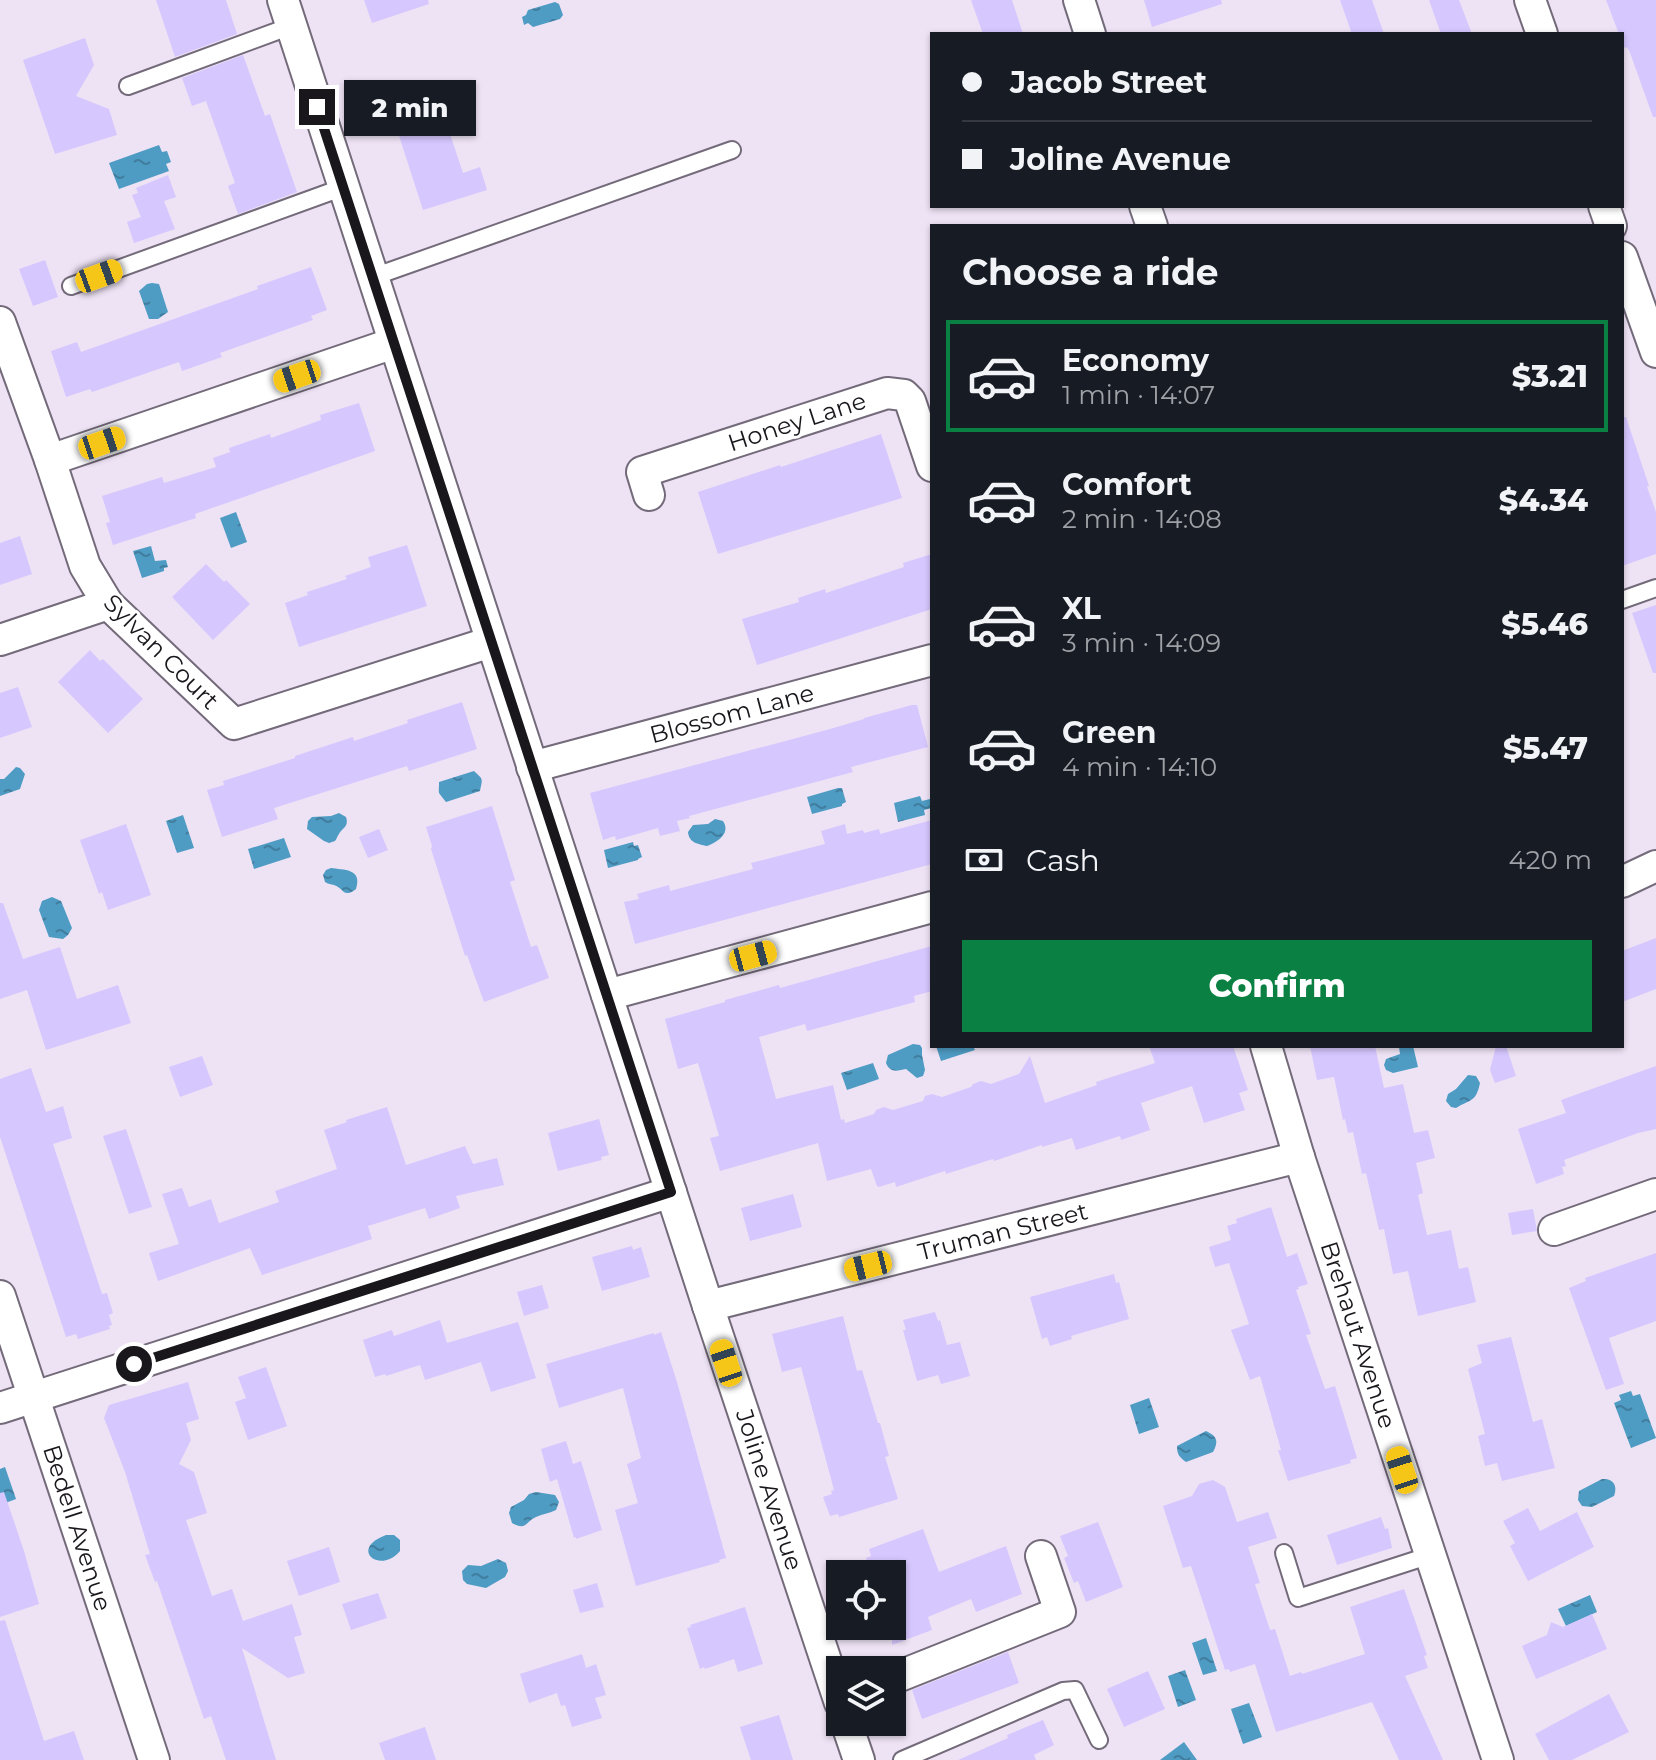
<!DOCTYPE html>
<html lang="en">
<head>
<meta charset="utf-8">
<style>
	:root { --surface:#171b24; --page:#242831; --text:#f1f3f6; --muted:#9ea1a6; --line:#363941; --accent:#0b8043 }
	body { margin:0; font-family:Montserrat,sans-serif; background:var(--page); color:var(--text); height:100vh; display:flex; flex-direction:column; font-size:30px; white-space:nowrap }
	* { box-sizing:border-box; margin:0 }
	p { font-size:26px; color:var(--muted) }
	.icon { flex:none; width:44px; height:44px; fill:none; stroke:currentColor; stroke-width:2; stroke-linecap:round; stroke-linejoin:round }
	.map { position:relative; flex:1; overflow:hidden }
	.drawer { position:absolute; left:930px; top:224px; width:694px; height:824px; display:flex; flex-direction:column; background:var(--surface); border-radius:0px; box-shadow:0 2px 6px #0004 }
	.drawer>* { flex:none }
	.banner { position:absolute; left:930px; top:32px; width:694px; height:176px; border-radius:0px; box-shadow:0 2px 6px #0004; display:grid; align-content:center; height:176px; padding:0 32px; background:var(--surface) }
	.buttons { position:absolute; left:826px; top:1560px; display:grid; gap:16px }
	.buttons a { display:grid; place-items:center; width:80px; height:80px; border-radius:0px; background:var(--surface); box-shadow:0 2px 6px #0004; font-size:40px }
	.end { position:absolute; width:36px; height:36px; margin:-18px; border:10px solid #19161c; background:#fff; box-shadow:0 0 0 4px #fff }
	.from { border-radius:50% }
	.bubble { position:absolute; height:56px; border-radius:0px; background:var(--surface); box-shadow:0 2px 6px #0004; font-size:26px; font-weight:800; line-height:56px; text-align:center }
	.car { position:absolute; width:24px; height:48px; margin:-24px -12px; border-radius:10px; box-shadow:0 0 6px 2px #0007; background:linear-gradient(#f5c518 24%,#345 0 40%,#f5c518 0 76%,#345 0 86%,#f5c518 0) }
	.banner b { display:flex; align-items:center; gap:28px; height:76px; font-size:30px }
	.banner b+b { border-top:2px solid var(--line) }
	.banner i { width:20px; height:20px; background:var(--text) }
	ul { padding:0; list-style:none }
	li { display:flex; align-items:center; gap:24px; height:112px; margin:0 16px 12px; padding:0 16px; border:4px solid transparent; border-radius:0px }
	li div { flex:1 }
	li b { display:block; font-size:30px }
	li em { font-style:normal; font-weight:800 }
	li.current { border-color:var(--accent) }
	li>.icon { width:72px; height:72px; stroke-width:1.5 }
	h2 { padding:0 32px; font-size:36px; line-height:96px }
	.pay { display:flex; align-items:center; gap:20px; height:88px; padding:0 32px; font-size:30px }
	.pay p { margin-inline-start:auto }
	.primary-button { display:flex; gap:16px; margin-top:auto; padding:16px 32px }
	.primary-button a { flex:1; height:92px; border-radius:0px; background:var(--accent); color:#fff; font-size:32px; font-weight:800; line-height:92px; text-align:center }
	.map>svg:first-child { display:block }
</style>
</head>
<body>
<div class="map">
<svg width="1656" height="1760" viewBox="0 0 1656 1760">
	<defs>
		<pattern id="water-ripples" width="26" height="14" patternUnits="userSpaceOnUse" patternTransform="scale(2)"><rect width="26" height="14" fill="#4e9bc3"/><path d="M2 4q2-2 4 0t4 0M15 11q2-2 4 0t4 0" fill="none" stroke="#407d9e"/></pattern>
	</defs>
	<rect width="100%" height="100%" fill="#eee3f5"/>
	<g fill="url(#water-ripples)">
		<polygon points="555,2 559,4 563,15 560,19 533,27 528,23 524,25 522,17 526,15 528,10"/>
		<polygon points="159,145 162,152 167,151 171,162 166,164 169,171 119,189 109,163"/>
		<polygon points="152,283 159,284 168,312 158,319 149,319 139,291 147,284"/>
		<polygon points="236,512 247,542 231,548 220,518"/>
		<polygon points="151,546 155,561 166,560 168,567 164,568 164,571 142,578 133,551"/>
		<polygon points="16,767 20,768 25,774 20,789 0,796 0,779 4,779"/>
		<path d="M474 771C483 780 483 777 480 791L446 802C437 790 439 796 439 782Z"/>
		<polygon points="838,788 842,788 846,802 842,804 842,806 812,814 807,797"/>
		<polygon points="920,796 922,801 930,799 932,808 924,810 925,815 898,822 894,803"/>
		<path d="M339 813 346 817C349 827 343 827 339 834 337 836 337 839 335 841L329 843 324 841 307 829 308 821 312 817 331 816Z"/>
		<polygon points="183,815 194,848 177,853 166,821"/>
		<path d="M715 819 723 821C731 833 718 842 707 846 698 844 689 843 688 832L693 825 708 824Z"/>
		<polygon points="284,838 291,857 254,869 248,849"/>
		<polygon points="633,842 634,846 638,845 642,857 638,859 638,860 608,868 604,850"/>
		<path d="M331 868C343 870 363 868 356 889 343 899 344 888 334 885 331 884 328 884 325 882L323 875 326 870Z"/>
		<polygon points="52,897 61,901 72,928 68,935 63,939 49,937 39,910 42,901"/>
		<path d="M913 1044 920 1045 922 1048V1055L925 1070 923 1076 917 1078 906 1069C897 1071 890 1073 886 1063L888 1055Z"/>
		<polygon points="936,1046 973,1046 975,1050 941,1061"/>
		<polygon points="1404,1046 1413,1046 1418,1067 1393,1073 1386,1070 1384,1065 1386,1059 1400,1054 1399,1047"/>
		<polygon points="873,1063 879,1079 847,1090 841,1073"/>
		<path d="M1468 1075 1476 1076 1480 1083C1476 1102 1471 1099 1456 1108L1451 1107 1446 1101 1448 1094 1456 1089Z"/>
		<polygon points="1631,1391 1633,1396 1640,1394 1656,1438 1631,1448 1614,1403 1621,1400 1619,1395"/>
		<polygon points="1149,1398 1159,1427 1139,1434 1130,1405"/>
		<path d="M1206 1431C1217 1436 1219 1441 1213 1452L1186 1462C1179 1457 1177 1454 1177 1446Z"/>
		<polygon points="5,1467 16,1499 0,1505 0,1469"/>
		<path d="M1602 1479C1613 1478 1618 1485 1614 1496L1592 1507 1582 1506 1578 1500 1579 1491Z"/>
		<path d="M536 1492 555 1495 559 1502 556 1510C550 1513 543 1514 536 1517 525 1522 527 1531 512 1523L509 1513 511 1507 524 1500 529 1494Z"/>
		<path d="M386 1535H394L400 1540V1551C380 1575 348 1549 386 1535Z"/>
		<polygon points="498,1559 506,1563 508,1571 505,1577 486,1588 467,1584 463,1580 462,1571 468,1565 481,1566"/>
		<polygon points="1590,1595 1597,1612 1566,1626 1558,1609"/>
		<polygon points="1206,1638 1217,1671 1203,1675 1192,1643"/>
		<polygon points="1185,1670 1196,1700 1178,1707 1168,1676"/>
		<polygon points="1249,1703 1262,1737 1243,1744 1231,1709"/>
		<polygon points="1184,1742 1197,1760 1160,1760"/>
	</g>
	<g fill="#d6c7fe">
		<polygon points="156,0 226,0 237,34 175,57"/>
		<polygon points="364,0 428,0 429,4 372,23"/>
		<polygon points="971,0 1012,0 1023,34 983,34"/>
		<polygon points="1144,0 1221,0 1222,4 1152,27"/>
		<polygon points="1340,0 1372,0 1384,34 1352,34"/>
		<polygon points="1429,0 1459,0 1472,34 1441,34"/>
		<polygon points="1606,0 1656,0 1656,117 1653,117 1629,50 1626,47 1624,48 1622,34 1619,34"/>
		<polygon points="85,38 94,65 76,96 109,109 117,135 55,154 23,60"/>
		<polygon points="243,55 265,116 270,114 297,192 238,214 228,186 235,183 206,101 192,106 182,78"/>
		<polygon points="447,101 455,125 448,128 463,173 480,167 487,190 423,210 393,117"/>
		<polygon points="168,175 176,197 164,201 175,229 134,243 127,222 141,217 132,195 138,193 136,188"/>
		<polygon points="45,260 58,297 33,306 19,269"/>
		<polygon points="311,267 327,310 311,316 313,320 220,353 222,357 182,371 179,362 92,392 90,389 66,397 51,351 77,342 81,352 258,289 257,286"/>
		<polygon points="359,403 375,451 195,514 196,518 113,545 106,523 110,522 102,496 162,477 164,483 216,467 213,458 230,452 229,448 270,434 271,438 321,420 320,415"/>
		<polygon points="1622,417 1626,417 1649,486 1647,487 1656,512 1656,554 1622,566"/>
		<polygon points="881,434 902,498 718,554 698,492 780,465 781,467"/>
		<polygon points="20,536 32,574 0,585 0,543"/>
		<polygon points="407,545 427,606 299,647 285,603 308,595 307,592 347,579 345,576 371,567 368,557"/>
		<polygon points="932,554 932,609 757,665 742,619 799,602 798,598 825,589 826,593 904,567 903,563"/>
		<polygon points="206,564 224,582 226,580 250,604 213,640 172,597"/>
		<polygon points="1656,605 1656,673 1653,673 1632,613"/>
		<polygon points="90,650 100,661 103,659 143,699 108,733 58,682"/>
		<polygon points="18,687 32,727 0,738 0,693"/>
		<polygon points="462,702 477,749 409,771 407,766 274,808 278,819 222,837 207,790 224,785 223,781 295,758 295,756 353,737 354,741 408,723 407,720"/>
		<polygon points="912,705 917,705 928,747 851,767 853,772 689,816 690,818 677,821 680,831 660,836 658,828 616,840 615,836 603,840 590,793 830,729 864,719 864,718"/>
		<polygon points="492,806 515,880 510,882 531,947 537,945 549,978 484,1002 467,955 465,956 431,849 432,846 426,827"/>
		<polygon points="932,820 932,864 635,944 624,902 639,899 637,894 669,885 670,891 753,869 751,863 825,844 821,831 845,824 847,834 863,830 864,833 879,829 880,834"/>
		<polygon points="126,824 151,895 108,910 102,892 99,894 80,840"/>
		<polygon points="379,829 388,850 368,858 359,837"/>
		<polygon points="0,903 3,903 23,959 60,947 77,999 118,985 131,1023 46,1050 27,990 0,999"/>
		<polygon points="1656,938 1656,989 1622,1002 1622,951"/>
		<polygon points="932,946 932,991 914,996 915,1002 807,1031 805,1024 759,1037 776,1099 833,1085 841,1120 844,1119 845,1123 874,1114 876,1110 884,1107 893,1110 923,1101 925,1096 932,1094 942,1097 971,1087 973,1084 981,1081 991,1084 1019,1074 1030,1056 1045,1103 1097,1085 1096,1082 1155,1063 1149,1046 1233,1046 1248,1090 1239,1093 1245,1110 1204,1123 1192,1086 1141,1103 1150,1130 1121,1140 1120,1136 1076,1150 1072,1138 1042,1147 1042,1145 994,1161 993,1159 946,1174 945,1171 896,1187 895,1182 879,1187 877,1186 871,1169 827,1181 818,1143 720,1171 710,1138 719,1136 698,1063 678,1069 665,1019 725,1002 725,1000 779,985 780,988"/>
		<polygon points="1310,1046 1375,1046 1384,1088 1403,1084 1414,1133 1428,1130 1435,1158 1416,1163 1423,1193 1418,1195 1427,1235 1451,1230 1459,1269 1468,1267 1476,1302 1418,1316 1408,1271 1393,1274 1384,1229 1379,1230 1366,1173 1362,1174 1353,1132 1348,1133 1345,1119 1343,1120 1334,1077 1317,1080"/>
		<polygon points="1496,1046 1506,1046 1516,1076 1495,1083 1490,1070"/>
		<polygon points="202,1056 213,1085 180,1097 169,1067"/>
		<polygon points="1656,1066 1656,1129 1638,1133 1564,1160 1566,1166 1562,1167 1564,1174 1536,1184 1518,1129 1566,1113 1561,1100"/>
		<polygon points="31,1068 46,1112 63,1106 72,1138 53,1144 102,1294 107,1293 113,1313 109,1315 112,1325 109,1326 110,1329 78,1339 76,1334 66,1337 0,1137 0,1079"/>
		<polygon points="387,1107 406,1165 465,1146 473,1164 497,1158 504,1185 456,1196 460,1208 429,1219 425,1208 368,1226 372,1239 262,1275 250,1248 158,1281 149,1253 179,1244 162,1194 182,1188 189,1207 211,1199 219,1223 279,1202 275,1191 337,1169 324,1130 347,1122 346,1120"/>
		<polygon points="599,1119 609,1155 601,1157 602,1160 558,1171 548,1133"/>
		<polygon points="126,1129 152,1207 129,1214 103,1136"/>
		<polygon points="793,1194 802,1227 750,1241 741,1208"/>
		<polygon points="1271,1207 1287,1257 1297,1253 1308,1284 1298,1287 1299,1289 1296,1290 1311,1334 1306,1335 1325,1389 1335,1386 1357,1458 1350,1460 1351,1463 1288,1481 1278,1450 1281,1450 1260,1376 1250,1380 1231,1330 1249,1324 1229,1263 1215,1267 1209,1247 1231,1240 1227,1226 1237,1223 1236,1219"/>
		<polygon points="1533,1209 1537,1231 1512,1235 1508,1213"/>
		<polygon points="632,1246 633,1250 641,1247 650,1277 602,1291 592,1257"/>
		<polygon points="1656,1253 1656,1321 1609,1338 1624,1384 1606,1390 1569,1288 1586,1281 1585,1278"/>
		<polygon points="1114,1274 1116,1283 1119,1282 1129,1319 1071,1336 1072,1339 1050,1346 1047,1337 1042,1339 1030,1297"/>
		<polygon points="542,1285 549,1308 524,1316 517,1292"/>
		<polygon points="935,1312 938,1321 940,1320 947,1345 960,1342 970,1376 941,1384 938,1375 917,1381 903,1330 906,1330 903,1320"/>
		<polygon points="843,1316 857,1371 862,1370 878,1423 880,1423 889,1456 885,1457 898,1499 839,1517 838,1514 830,1516 823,1497 832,1494 831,1491 834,1490 801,1367 782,1372 772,1334"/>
		<polygon points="440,1320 447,1343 518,1322 536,1378 491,1392 481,1362 425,1380 420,1365 386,1376 385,1374 375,1377 363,1340 392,1330 394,1336"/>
		<polygon points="661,1332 677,1382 726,1558 719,1560 720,1562 636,1586 615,1510 638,1503 627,1464 641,1458 623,1388 559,1408 546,1364 654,1333 654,1335"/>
		<polygon points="1511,1337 1533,1422 1542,1419 1555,1468 1502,1481 1497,1463 1485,1466 1478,1436 1485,1434 1468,1369 1482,1363 1477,1345"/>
		<polygon points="266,1367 287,1426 248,1440 235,1402 246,1398 238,1377"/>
		<polygon points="188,1382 199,1419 186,1423 191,1440 179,1464 194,1472 207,1513 186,1520 212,1596 232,1589 243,1621 292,1604 302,1635 294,1637 305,1673 288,1678 242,1648 276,1760 226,1760 211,1716 204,1719 157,1581 155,1582 145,1555 150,1554 125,1472 104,1418 109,1405"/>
		<polygon points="566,1441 573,1464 581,1461 602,1530 576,1539 576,1537 574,1538 557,1479 550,1482 541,1449"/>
		<polygon points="1213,1480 1225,1487 1237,1522 1268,1512 1277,1538 1248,1547 1260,1583 1255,1584 1270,1630 1275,1629 1290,1676 1301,1672 1302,1674 1365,1654 1350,1607 1404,1589 1427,1655 1424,1656 1428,1668 1405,1676 1443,1760 1399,1760 1372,1702 1276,1732 1255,1664 1230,1672 1229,1669 1225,1670 1191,1566 1183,1568 1163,1506 1192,1496 1199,1484"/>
		<polygon points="4,1492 24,1551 39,1604 0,1617 0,1493"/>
		<polygon points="1528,1508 1540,1531 1577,1512 1594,1547 1528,1581 1510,1546 1515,1543 1503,1521"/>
		<polygon points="1381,1517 1385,1529 1388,1528 1392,1548 1337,1565 1327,1535"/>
		<polygon points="1098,1522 1123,1587 1086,1602 1078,1581 1074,1583 1064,1558 1068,1556 1060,1536"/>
		<polygon points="923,1529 939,1572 1006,1546 1022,1594 976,1612 971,1599 928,1617 932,1630 892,1645 892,1574 872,1574 866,1558 871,1556 869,1549"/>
		<polygon points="329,1547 340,1582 299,1596 287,1561"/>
		<polygon points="597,1583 604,1607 580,1613 573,1590"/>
		<polygon points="378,1593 387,1618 351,1630 342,1604"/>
		<polygon points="745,1607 763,1664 738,1672 734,1659 705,1669 704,1667 700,1669 687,1628 691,1627 690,1625"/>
		<polygon points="1592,1614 1607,1649 1536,1679 1522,1646 1547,1635 1551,1622 1563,1627"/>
		<polygon points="5,1620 44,1741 74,1731 84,1760 0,1760 0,1621"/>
		<polygon points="1008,1652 1019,1683 922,1719 912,1690"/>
		<polygon points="582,1654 586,1668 596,1664 606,1695 595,1698 602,1718 572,1727 565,1705 561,1706 557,1693 529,1703 520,1674"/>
		<polygon points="1148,1671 1165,1709 1124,1727 1107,1689"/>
		<polygon points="1609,1694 1629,1732 1572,1760 1549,1760 1535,1734"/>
		<polygon points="779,1715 793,1760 751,1760 740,1727"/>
		<polygon points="1043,1720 1054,1745 1034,1755 1036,1760 958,1760 1008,1738 1007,1735"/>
		<polygon points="425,1727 436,1760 385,1760 379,1743"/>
	</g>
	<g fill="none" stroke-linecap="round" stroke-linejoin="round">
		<g stroke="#736a7a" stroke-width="20">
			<g id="service">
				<polyline points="128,86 291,26"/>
				<polyline points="373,277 732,150"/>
				<polyline points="71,286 344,187"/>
				<polyline points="1622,600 1656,588"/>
				<polyline points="1284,1553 1298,1598 1431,1555"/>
				<polyline points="902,1760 1063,1691 1075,1690 1099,1740"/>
			</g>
		</g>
		<g stroke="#736a7a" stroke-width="34">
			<g id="minor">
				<polyline points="283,0 708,1306 840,1703"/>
				<polyline points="1079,0 1090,34"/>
				<polyline points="1530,0 1542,34"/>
				<polyline points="1145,206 1152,226"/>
				<polyline points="1604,206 1611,226"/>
				<polyline points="1622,257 1656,352"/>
				<polyline points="0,322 50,460 85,566 108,604 234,724 491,642"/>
				<polyline points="50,460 394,343"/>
				<polyline points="649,495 642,472 887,393 904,395 910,401 932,466"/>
				<polyline points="0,640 108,604"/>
				<polyline points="532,767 932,660"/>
				<polyline points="1622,882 1656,866"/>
				<polyline points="607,995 932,907"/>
				<polyline points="1266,1046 1299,1157 1498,1760"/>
				<polyline points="1554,1230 1656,1194"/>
				<polyline points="0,1296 154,1760"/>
				<polyline points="708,1306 1299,1157"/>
				<polyline points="0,1408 671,1192"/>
				<polyline points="892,1679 1060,1612 1041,1556"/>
				<polyline points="846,1722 859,1760"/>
			</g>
		</g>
		<use href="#service" stroke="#fff" stroke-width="16"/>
		<use href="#minor" stroke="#fff" stroke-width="30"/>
	</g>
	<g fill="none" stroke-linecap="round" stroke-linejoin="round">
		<polyline stroke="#19161c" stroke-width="10" points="134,1364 671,1192 317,107"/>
	</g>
	<g text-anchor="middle" stroke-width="6" stroke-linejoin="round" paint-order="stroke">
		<g font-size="24" fill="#19161c" stroke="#fff">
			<text transform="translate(797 422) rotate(-18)" y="8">Honey Lane</text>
			<text transform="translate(161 652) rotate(45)" y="8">Sylvan Court</text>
			<text transform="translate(732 714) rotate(-15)" y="8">Blossom Lane</text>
			<text transform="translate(1003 1232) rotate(-14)" y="8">Truman Street</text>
			<text transform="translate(1358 1335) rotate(72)" y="8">Brehaut Avenue</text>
			<text transform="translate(769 1490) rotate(72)" y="8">Joline Avenue</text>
			<text transform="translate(77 1528) rotate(72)" y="8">Bedell Avenue</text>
		</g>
	</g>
</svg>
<div class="buttons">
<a><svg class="icon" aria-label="locate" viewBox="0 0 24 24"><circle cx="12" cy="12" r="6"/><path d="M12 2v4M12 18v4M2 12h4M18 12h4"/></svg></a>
<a><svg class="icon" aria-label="layers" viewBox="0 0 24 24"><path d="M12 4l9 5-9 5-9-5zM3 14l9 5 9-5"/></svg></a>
</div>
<i class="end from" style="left:134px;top:1364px"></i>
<i class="end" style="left:317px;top:107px"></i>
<div class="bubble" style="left:344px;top:80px;width:132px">2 min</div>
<i class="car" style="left:99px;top:276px;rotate:70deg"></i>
<i class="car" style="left:297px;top:376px;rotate:251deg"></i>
<i class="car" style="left:102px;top:443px;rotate:71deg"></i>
<i class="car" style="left:753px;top:956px;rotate:75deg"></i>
<i class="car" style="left:868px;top:1266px;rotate:256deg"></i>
<i class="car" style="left:726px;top:1363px;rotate:342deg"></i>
<i class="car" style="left:1402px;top:1470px;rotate:342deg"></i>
<div class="banner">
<b><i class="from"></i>Jacob Street</b>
<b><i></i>Joline Avenue</b>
</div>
<section class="drawer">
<h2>Choose a ride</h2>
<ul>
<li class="current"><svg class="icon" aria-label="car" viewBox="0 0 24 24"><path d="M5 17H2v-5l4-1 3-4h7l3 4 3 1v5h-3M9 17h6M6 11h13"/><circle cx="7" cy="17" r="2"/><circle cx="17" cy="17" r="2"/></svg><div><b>Economy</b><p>1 min · 14:07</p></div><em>$3.21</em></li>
<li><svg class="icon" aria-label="car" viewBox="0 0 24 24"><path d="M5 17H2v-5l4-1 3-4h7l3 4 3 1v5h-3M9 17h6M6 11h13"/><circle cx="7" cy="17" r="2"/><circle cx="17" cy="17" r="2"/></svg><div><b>Comfort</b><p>2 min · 14:08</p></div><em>$4.34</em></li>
<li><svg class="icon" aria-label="car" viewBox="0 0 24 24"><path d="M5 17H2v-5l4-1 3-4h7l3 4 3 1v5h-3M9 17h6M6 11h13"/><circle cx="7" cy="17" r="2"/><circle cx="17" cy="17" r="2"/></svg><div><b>XL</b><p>3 min · 14:09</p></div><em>$5.46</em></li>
<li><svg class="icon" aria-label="car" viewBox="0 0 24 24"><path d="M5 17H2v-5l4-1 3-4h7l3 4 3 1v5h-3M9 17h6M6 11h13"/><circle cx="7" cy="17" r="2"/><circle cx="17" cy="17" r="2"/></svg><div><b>Green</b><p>4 min · 14:10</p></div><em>$5.47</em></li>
</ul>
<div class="pay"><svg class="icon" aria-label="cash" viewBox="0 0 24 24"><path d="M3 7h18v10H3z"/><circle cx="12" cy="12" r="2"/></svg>Cash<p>420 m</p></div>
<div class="primary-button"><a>Confirm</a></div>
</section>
</div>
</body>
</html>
